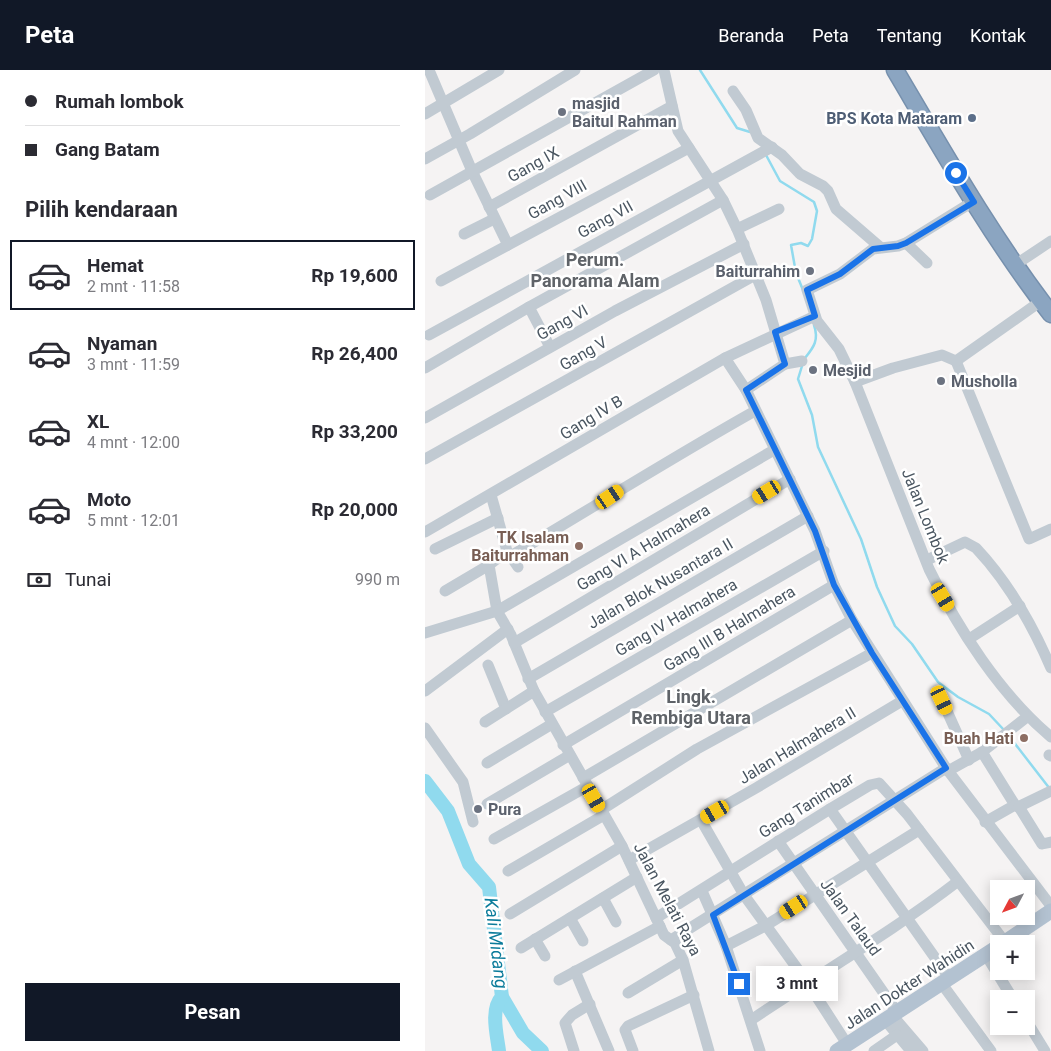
<!DOCTYPE html>
<html lang="id">
<head>
<meta charset="utf-8">
<style>
	:root { --surface:#fff; --page:#f2f2f3; --text:#2b2b33; --muted:#7c7c81; --line:#e1e1e2; --accent:#111827 }
	body { margin:0; font-family:Roboto,sans-serif; background:var(--page); color:var(--text); height:100vh; display:flex; flex-direction:column; font-size:19px; white-space:nowrap }
	* { box-sizing:border-box; margin:0 }
	p { font-size:16px; color:var(--muted) }
	.icon { flex:none; width:28px; height:28px; fill:none; stroke:currentColor; stroke-width:2; stroke-linecap:round; stroke-linejoin:round }
	.map { position:relative; flex:1; overflow:hidden }
	.panel { display:flex; flex-direction:column; background:var(--surface); width:425px }
	.panel>* { flex:none }
	.hud { display:grid; align-content:center; height:110px; padding:0 25px; background:var(--surface) }
	.needle { width:32px; rotate:229deg }
	.fabs { position:absolute; left:565px; top:810px; display:grid; gap:10px }
	.fabs a { display:grid; place-items:center; width:45px; height:45px; border-radius:0px; background:var(--surface); box-shadow:0 2px 12px #0003; font-size:25px }
	.end { position:absolute; width:22px; height:22px; margin:-11px; border:6px solid #1a73e8; background:#fff; box-shadow:0 0 0 2px #fff }
	.from { border-radius:50% }
	.bubble { position:absolute; height:35px; border-radius:0px; background:var(--surface); box-shadow:0 2px 12px #0003; font-size:16px; font-weight:700; line-height:35px; text-align:center }
	.car { position:absolute; width:15px; height:30px; margin:-15px -8px; border-radius:6px; box-shadow:0 0 4px 1px #0007; background:linear-gradient(#f5c518 24%,#345 0 40%,#f5c518 0 76%,#345 0 86%,#f5c518 0) }
	.hud b { display:flex; align-items:center; gap:18px; height:48px; font-size:19px }
	.hud b+b { border-top:1px solid var(--line) }
	.hud i { width:12px; height:12px; background:var(--text) }
	ul { padding:0; list-style:none }
	li { display:flex; align-items:center; gap:15px; height:70px; margin:0 10px 8px; padding:0 15px; border:2px solid transparent; border-radius:0px }
	li div { flex:1 }
	li b { display:block; font-size:19px }
	li em { font-style:normal; font-weight:700 }
	li.selected { border-color:var(--accent) }
	li>.icon { width:45px; height:45px; stroke-width:1.5 }
	h2 { padding:0 25px; font-size:22px; line-height:60px }
	.pay { display:flex; align-items:center; gap:12px; height:55px; padding:0 25px; font-size:19px }
	.pay p { margin-inline-start:auto }
	.primary-button { display:flex; gap:10px; margin-top:auto; padding:10px 25px }
	.primary-button a { flex:1; height:58px; border-radius:0px; background:var(--accent); color:#fff; font-size:20px; font-weight:700; line-height:58px; text-align:center }
	header { display:flex; align-items:center; gap:30px; box-sizing:border-box; height:70px; padding:0 25px; background:var(--accent); color:#fff }
	header strong { font-size:24px }
	nav { display:flex; gap:28px; margin-inline-start:auto; font-size:18px }
	main { display:flex; flex:1; min-height:0 }
	.map>svg:first-child { display:block }
</style>
</head>
<body>
<header>
<strong>Peta</strong>
<nav><a>Beranda</a><a>Peta</a><a>Tentang</a><a>Kontak</a></nav>
</header>
<main>
<section class="panel">
<div class="hud">
<b><i class="from"></i>Rumah lombok</b>
<b><i></i>Gang Batam</b>
</div>
<h2>Pilih kendaraan</h2>
<ul>
<li class="selected"><svg class="icon" aria-label="car" viewBox="0 0 24 24"><path d="M5 17H2v-5l4-1 3-4h7l3 4 3 1v5h-3M9 17h6M6 11h13"/><circle cx="7" cy="17" r="2"/><circle cx="17" cy="17" r="2"/></svg><div><b>Hemat</b><p>2 mnt · 11:58</p></div><em>Rp 19,600</em></li>
<li><svg class="icon" aria-label="car" viewBox="0 0 24 24"><path d="M5 17H2v-5l4-1 3-4h7l3 4 3 1v5h-3M9 17h6M6 11h13"/><circle cx="7" cy="17" r="2"/><circle cx="17" cy="17" r="2"/></svg><div><b>Nyaman</b><p>3 mnt · 11:59</p></div><em>Rp 26,400</em></li>
<li><svg class="icon" aria-label="car" viewBox="0 0 24 24"><path d="M5 17H2v-5l4-1 3-4h7l3 4 3 1v5h-3M9 17h6M6 11h13"/><circle cx="7" cy="17" r="2"/><circle cx="17" cy="17" r="2"/></svg><div><b>XL</b><p>4 mnt · 12:00</p></div><em>Rp 33,200</em></li>
<li><svg class="icon" aria-label="car" viewBox="0 0 24 24"><path d="M5 17H2v-5l4-1 3-4h7l3 4 3 1v5h-3M9 17h6M6 11h13"/><circle cx="7" cy="17" r="2"/><circle cx="17" cy="17" r="2"/></svg><div><b>Moto</b><p>5 mnt · 12:01</p></div><em>Rp 20,000</em></li>
</ul>
<div class="pay"><svg class="icon" aria-label="cash" viewBox="0 0 24 24"><path d="M3 7h18v10H3z"/><circle cx="12" cy="12" r="2"/></svg>Tunai<p>990 m</p></div>
<div class="primary-button"><a>Pesan</a></div>
</section>
<div class="map">
<svg width="626" height="981" viewBox="0 0 626 981">
	<rect width="100%" height="100%" fill="#f5f3f3"/>
	<g fill="none" stroke-linecap="round" stroke-linejoin="round">
		<g stroke="#90daee" stroke-width="2.5">
			<polyline points="275,0 312,58 325,62"/>
			<polyline points="341,85 355,111 389,132 392,141 387,169 383,176 376,173 366,175 371,203 378,220"/>
			<path d="M380 288C389 277 394 270 389 255"/>
			<polyline points="377,296 373,309 387,345 393,377 436,469 452,517 470,556 487,574 513,612 533,627 564,644 579,660"/>
			<polyline points="584,666 625,719"/>
		</g>
		<g stroke="#90daee" stroke-width="14">
			<polyline points="0,711 23,741 44,794 64,817 77,927 98,963 117,981"/>
			<path d="M74 981C72 965 65 939 77 927"/>
		</g>
		<g stroke="#7690ad" stroke-width="19">
			<path id="highway" d="M470 0C519 83 567 168 626 244"/>
		</g>
		<g stroke="#c1cad2" stroke-width="11">
			<polyline points="4,0 47,101 83,175"/>
			<polyline points="239,0 253,61 298,130 312,159 341,230 360,294 321,320 390,461 409,515 427,550 521,698 626,836"/>
			<polyline points="308,21 321,40 333,68 357,85 375,104 398,116 403,121 411,139 455,177"/>
			<polyline points="0,44 74,0"/>
			<polyline points="0,89 45,64 150,0"/>
			<polyline points="5,125 229,0"/>
			<path d="M549 131 481 173 473 176 448 179 415 204 382 220 392 251 414 279 430 312 504 499C533 559 575 624 626 667"/>
			<polyline points="64,137 247,36"/>
			<polyline points="312,159 354,139"/>
			<polyline points="39,164 69,149"/>
			<polyline points="481,173 502,193"/>
			<polyline points="590,195 626,171"/>
			<polyline points="16,211 264,78"/>
			<polyline points="104,237 125,277"/>
			<polyline points="4,265 347,77"/>
			<polyline points="300,288 321,320"/>
			<polyline points="531,291 604,469 626,459"/>
			<polyline points="531,291 616,231"/>
			<polyline points="360,294 377,291"/>
			<polyline points="0,298 104,237 298,130"/>
			<polyline points="430,312 468,298 517,285 531,291"/>
			<polyline points="0,348 190,241 319,174"/>
			<polyline points="0,389 332,204"/>
			<polyline points="66,425 82,481 64,495 72,541 86,565 109,621 197,776 239,865 250,873 258,890 284,981"/>
			<polyline points="0,462 300,288 390,246"/>
			<polyline points="10,479 73,448"/>
			<path d="M502 490 540 472 551 478C584 513 607 554 626 598"/>
			<path d="M93 497 87 488 89 484C169 437 248 387 330 341"/>
			<polyline points="20,521 64,495"/>
			<polyline points="0,563 72,541 349,380"/>
			<polyline points="544,569 595,536"/>
			<polyline points="89,573 365,409"/>
			<polyline points="63,595 81,639"/>
			<polyline points="103,609 383,446"/>
			<polyline points="0,621 83,559"/>
			<polyline points="517,630 544,690"/>
			<polyline points="120,642 399,481"/>
			<polyline points="60,652 109,621"/>
			<polyline points="0,658 38,712 48,752"/>
			<polyline points="138,675 409,515"/>
			<polyline points="557,682 590,735 560,752"/>
			<polyline points="624,685 626,686"/>
			<polyline points="62,693 127,654"/>
			<polyline points="523,701 557,682 602,647"/>
			<polyline points="158,708 427,550"/>
			<polyline points="62,734 145,685"/>
			<polyline points="590,735 593,737 626,721"/>
			<polyline points="594,737 617,774 626,772"/>
			<polyline points="405,739 525,909"/>
			<polyline points="176,740 272,679 447,583"/>
			<polyline points="276,750 319,825 382,912 422,974"/>
			<polyline points="69,769 163,716"/>
			<polyline points="353,771 472,942"/>
			<polyline points="204,790 331,718 477,631"/>
			<polyline points="83,801 179,745"/>
			<polyline points="277,821 301,876 335,981"/>
			<polyline points="178,828 191,852"/>
			<polyline points="85,844 197,776"/>
			<polyline points="145,848 158,871"/>
			<polyline points="231,848 405,739 445,715 454,713 482,744 580,872"/>
			<polyline points="110,869 120,886"/>
			<polyline points="246,870 521,698"/>
			<polyline points="301,876 340,856 494,760"/>
			<polyline points="96,878 212,807"/>
			<polyline points="561,885 588,929"/>
			<polyline points="150,901 184,981"/>
			<polyline points="134,910 235,856"/>
			<polyline points="517,914 566,981"/>
			<polyline points="203,923 258,890"/>
			<polyline points="467,945 498,981"/>
			<path d="M326 950C394 904 467 862 532 812"/>
			<polyline points="460,950 486,981"/>
			<polyline points="601,950 620,981"/>
			<polyline points="149,981 140,953 147,945 165,934"/>
			<polyline points="208,981 200,960 203,956 269,925"/>
			<polyline points="449,981 472,965"/>
		</g>
		<g stroke="#b3c2d1" stroke-width="15">
			<polyline points="577,874 626,841"/>
			<polyline points="412,981 574,876"/>
		</g>
		<use href="#highway" stroke="#8ba5c1" stroke-width="16"/>
	</g>
	<g fill="none" stroke-linecap="round" stroke-linejoin="round">
		<polyline stroke="#1a73e8" stroke-width="6" points="314,914 288,845 521,698 447,583 409,515 390,461 321,320 360,294 350,262 390,246 382,220 415,204 448,179 473,176 481,173 549,132 531,103"/>
	</g>
	<g fill="#6b7280" stroke="#fff" stroke-width="2">
		<circle cx="137" cy="42" r="5"/>
		<circle cx="385" cy="201" r="5"/>
		<circle cx="388" cy="300" r="5"/>
		<circle cx="516" cy="311" r="5"/>
		<circle cx="53" cy="739" r="5"/>
	</g>
	<circle fill="#5c6f8a" stroke="#fff" stroke-width="2" cx="547" cy="48" r="5"/>
	<g fill="#8d6e63" stroke="#fff" stroke-width="2">
		<circle cx="154" cy="476" r="5"/>
		<circle cx="599" cy="668" r="5"/>
	</g>
	<g text-anchor="middle" stroke-width="5" stroke-linejoin="round" paint-order="stroke">
		<g font-size="16" font-weight="bold" fill="#5b616d" stroke="#fff" text-anchor="start">
			<text x="147" y="39">masjid<tspan x="147" dy="18">Baitul Rahman</tspan></text>
			<text x="375" y="207" text-anchor="end">Baiturrahim</text>
			<text x="398" y="306">Mesjid</text>
			<text x="526" y="317">Musholla</text>
			<text x="63" y="745">Pura</text>
		</g>
		<g font-size="16" font-weight="bold" fill="#4e5e75" stroke="#fff" text-anchor="end">
			<text x="537" y="54">BPS Kota Mataram</text>
		</g>
		<g font-size="16" fill="#4a5661" stroke="#fff">
			<text transform="translate(108 94) rotate(-29)" y="6">Gang IX</text>
			<text transform="translate(132 129) rotate(-29)" y="6">Gang VIII</text>
			<text transform="translate(180 149) rotate(-29)" y="6">Gang VII</text>
			<text transform="translate(137 252) rotate(-29)" y="6">Gang VI</text>
			<text transform="translate(158 283) rotate(-30)" y="6">Gang V</text>
			<text transform="translate(166 347) rotate(-31)" y="6">Gang IV B</text>
			<text transform="translate(501 446) rotate(68)" y="6">Jalan Lombok</text>
			<text transform="translate(218 477) rotate(-31)" y="6">Gang VI A Halmahera</text>
			<text transform="translate(235 513) rotate(-30)" y="6">Jalan Blok Nusantara II</text>
			<text transform="translate(251 547) rotate(-30)" y="6">Gang IV Halmahera</text>
			<text transform="translate(304 558) rotate(-31)" y="6">Gang III B Halmahera</text>
			<text transform="translate(372 675) rotate(-31)" y="6">Jalan Halmahera II</text>
			<text transform="translate(381 735) rotate(-32)" y="6">Gang Tanimbar</text>
			<text transform="translate(243 829) rotate(62)" y="6">Jalan Melati Raya</text>
			<text transform="translate(426 847) rotate(54)" y="6">Jalan Talaud</text>
			<text transform="translate(484 914) rotate(-33)" y="6">Jalan Dokter Wahidin</text>
		</g>
		<g font-size="16" font-weight="bold" fill="#785e54" stroke="#fff" text-anchor="end">
			<text x="144" y="473">TK Isalam<tspan x="144" dy="18">Baiturrahman</tspan></text>
			<text x="589" y="674">Buah Hati</text>
		</g>
		<g font-size="18" font-weight="bold" fill="#5f6368" stroke="#fff">
			<text x="170" y="196">Perum.<tspan x="170" dy="21">Panorama Alam</tspan></text>
			<text x="266" y="633">Lingk.<tspan x="266" dy="21">Rembiga Utara</tspan></text>
		</g>
		<g font-size="18" font-style="italic" fill="#0c7c9b" stroke="#fff">
			<text transform="translate(71 873) rotate(83)" y="6">Kali Midang</text>
		</g>
	</g>
</svg>
<div class="fabs">
<a><svg class="needle" viewBox="-14 -14 28 28"><path d="M0-13l5 13h-10z" fill="#e53935"/><path d="M0 13l5-13h-10z" fill="#7c7c81"/></svg></a>
<a>+</a>
<a>−</a>
</div>
<i class="end from" style="left:531px;top:103px"></i>
<i class="end" style="left:314px;top:914px"></i>
<div class="bubble" style="left:331px;top:896px;width:82px">3 mnt</div>
<i class="car" style="left:342px;top:422px;rotate:239deg"></i>
<i class="car" style="left:185px;top:427px;rotate:56deg"></i>
<i class="car" style="left:518px;top:527px;rotate:149deg"></i>
<i class="car" style="left:517px;top:630px;rotate:155deg"></i>
<i class="car" style="left:169px;top:728px;rotate:150deg"></i>
<i class="car" style="left:290px;top:742px;rotate:240deg"></i>
<i class="car" style="left:369px;top:837px;rotate:237deg"></i>
</div>
</main>
</body>
</html>
